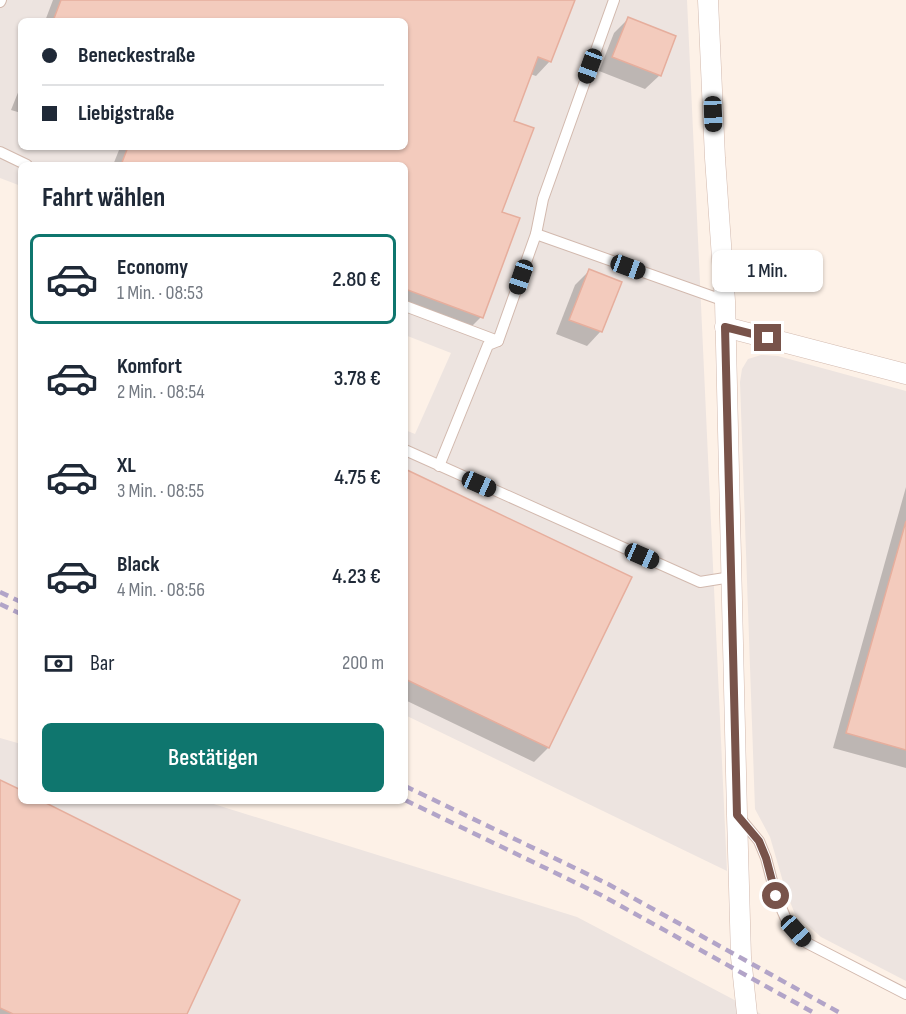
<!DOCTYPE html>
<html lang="de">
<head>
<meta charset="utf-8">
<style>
	:root { --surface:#fff; --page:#f6f6f7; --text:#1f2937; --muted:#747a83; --line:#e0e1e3; --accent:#0f766e }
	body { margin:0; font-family:"Sofia Sans Condensed",sans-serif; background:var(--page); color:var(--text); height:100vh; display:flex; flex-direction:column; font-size:22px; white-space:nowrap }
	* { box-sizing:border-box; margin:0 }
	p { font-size:20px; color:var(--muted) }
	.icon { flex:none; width:33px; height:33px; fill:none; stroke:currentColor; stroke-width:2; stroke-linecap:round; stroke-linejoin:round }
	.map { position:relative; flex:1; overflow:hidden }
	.details { position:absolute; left:18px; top:162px; width:390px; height:642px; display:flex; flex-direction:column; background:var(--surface); border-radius:9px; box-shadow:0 2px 4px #0004 }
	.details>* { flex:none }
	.banner { position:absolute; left:18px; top:18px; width:390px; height:132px; border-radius:9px; box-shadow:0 2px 4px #0004; display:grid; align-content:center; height:132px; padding:0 24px; background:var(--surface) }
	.end { position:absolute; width:27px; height:27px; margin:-14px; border:8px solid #78534a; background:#fff; box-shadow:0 0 0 3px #fff }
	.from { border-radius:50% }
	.bubble { position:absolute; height:42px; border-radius:9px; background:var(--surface); box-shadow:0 2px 4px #0004; font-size:20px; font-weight:600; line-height:42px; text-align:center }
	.car { position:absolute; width:18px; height:36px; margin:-18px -9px; border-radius:8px; box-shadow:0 0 4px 2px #0007; background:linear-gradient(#222 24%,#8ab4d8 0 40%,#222 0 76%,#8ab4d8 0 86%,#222 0) }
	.banner b { display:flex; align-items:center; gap:21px; height:57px; font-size:22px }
	.banner b+b { border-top:2px solid var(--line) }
	.banner i { width:15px; height:15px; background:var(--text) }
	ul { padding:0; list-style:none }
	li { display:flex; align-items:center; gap:18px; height:90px; margin:0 12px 9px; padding:0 12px; border:3px solid transparent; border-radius:9px }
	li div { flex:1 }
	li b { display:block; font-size:22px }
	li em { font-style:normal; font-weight:600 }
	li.on { border-color:var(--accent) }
	li>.icon { width:54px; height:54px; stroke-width:1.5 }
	h2 { padding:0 24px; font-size:27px; line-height:72px }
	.pay { display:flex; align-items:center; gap:15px; height:66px; padding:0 24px; font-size:22px }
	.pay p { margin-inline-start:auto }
	.cta { display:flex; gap:12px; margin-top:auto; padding:12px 24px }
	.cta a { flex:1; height:69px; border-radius:9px; background:var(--accent); color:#fff; font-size:24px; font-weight:600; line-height:69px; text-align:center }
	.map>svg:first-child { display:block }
</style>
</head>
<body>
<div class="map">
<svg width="906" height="1014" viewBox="0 0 906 1014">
	<rect width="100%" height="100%" fill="#fdf1e7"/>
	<g fill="#ede4e0" fill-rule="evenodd">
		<path d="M0 0H687L727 871 405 715V430L415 434 451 353 405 335V165H21V186L0 178ZM21 21H405V147H21Z"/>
		<polygon points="761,355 778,356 906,391 906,981 821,937 795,914 786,892 770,837 755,809 740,382 742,369 748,359"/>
		<polygon points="0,738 21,744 21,801 204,801 577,917 761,1014 0,1014"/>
	</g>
	<g fill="#0003">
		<polygon points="53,0 573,0 550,61 536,76 530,74 512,122 500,213 481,317 467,331 405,308 405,165 113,165 119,150 111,147 405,147 405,21 45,21"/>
		<polygon points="628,19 660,75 645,89 599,71 614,33"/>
		<polygon points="21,85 21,113 11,110"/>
		<polygon points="589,271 601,331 587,346 556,334 575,285"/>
		<polygon points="405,470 630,578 548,748 534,762 405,700"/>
		<polygon points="906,487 906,768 833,748"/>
		<polygon points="0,782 21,792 21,801 39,801 185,1014 0,1014"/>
	</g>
	<g fill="#f3cbbd" stroke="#e6ae9d" stroke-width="1.5">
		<polygon points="61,0 575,0 551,62 538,57 514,121 534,128 502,212 520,218 483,318 405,289 405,165 121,165 128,147 405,147 405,21 53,21"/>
		<polygon points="628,17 676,36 661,76 612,57"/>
		<polygon points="589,269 622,282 602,332 569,320"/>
		<polygon points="405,469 632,577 549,748 405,679"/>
		<polygon points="906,521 906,750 846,733"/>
		<polygon points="0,780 21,790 21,801 42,801 240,900 187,1014 13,1014 0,1008"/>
	</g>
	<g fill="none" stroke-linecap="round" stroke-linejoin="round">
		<g stroke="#d2b9ae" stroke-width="12">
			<g id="service">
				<polyline points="0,2 1,0"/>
				<polyline points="0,152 27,165"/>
				<polyline points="536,234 725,301"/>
				<polyline points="405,306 498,341 536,234 543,199 614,0"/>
				<polyline points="405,450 700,582 731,577"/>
				<polyline points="439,466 488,345 498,341"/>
				<polyline points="739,817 759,841 766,858 776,896 786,919 807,943 906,994"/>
			</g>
		</g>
		<g stroke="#d2b9ae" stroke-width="21">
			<g id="minor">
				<polyline points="708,0 715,158 725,301 737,815 741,957 747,1014"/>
				<polyline points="725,327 906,374"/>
			</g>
		</g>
		<use href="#service" stroke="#fff" stroke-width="10"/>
		<use href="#minor" stroke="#fff" stroke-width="20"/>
		<g stroke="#b2a4c8" stroke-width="4.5" stroke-dasharray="9 6" stroke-linecap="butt">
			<polyline points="0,592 21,602"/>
			<polyline points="0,604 21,614"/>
			<polyline points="405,786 608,884 842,1014"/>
			<polyline points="405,800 601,895 816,1014"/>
		</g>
	</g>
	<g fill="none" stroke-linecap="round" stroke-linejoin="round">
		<polyline stroke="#78534a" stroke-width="8" points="768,338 725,327 737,815 759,841 766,858 776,896"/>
	</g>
</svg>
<i class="end from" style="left:776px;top:896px"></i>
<i class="end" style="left:768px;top:338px"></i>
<div class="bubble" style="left:712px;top:250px;width:111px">1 Min.</div>
<i class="car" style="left:590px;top:66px;rotate:200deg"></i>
<i class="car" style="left:713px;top:114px;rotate:178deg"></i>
<i class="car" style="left:628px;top:267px;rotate:110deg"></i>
<i class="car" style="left:521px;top:277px;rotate:199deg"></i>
<i class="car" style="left:479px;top:484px;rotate:114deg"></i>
<i class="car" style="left:642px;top:556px;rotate:114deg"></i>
<i class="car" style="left:796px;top:931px;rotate:138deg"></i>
<div class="banner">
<b><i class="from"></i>Beneckestraße</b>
<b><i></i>Liebigstraße</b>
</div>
<section class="details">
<h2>Fahrt wählen</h2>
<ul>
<li class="on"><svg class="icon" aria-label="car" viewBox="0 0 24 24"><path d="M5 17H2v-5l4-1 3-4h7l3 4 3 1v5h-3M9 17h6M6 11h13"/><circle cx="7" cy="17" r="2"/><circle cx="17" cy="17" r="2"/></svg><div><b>Economy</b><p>1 Min. · 08:53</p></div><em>2.80 €</em></li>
<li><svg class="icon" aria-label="car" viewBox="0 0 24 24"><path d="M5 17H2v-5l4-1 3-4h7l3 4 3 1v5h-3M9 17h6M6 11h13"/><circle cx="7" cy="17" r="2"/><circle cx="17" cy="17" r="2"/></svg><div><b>Komfort</b><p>2 Min. · 08:54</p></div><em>3.78 €</em></li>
<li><svg class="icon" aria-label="car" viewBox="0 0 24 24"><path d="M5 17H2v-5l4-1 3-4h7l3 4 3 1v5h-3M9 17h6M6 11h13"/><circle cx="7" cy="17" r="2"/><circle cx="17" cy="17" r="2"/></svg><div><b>XL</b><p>3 Min. · 08:55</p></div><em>4.75 €</em></li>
<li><svg class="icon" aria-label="car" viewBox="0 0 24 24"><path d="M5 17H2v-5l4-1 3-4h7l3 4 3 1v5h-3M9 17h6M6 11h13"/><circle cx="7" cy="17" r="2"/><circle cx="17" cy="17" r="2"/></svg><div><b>Black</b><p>4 Min. · 08:56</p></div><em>4.23 €</em></li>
</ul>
<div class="pay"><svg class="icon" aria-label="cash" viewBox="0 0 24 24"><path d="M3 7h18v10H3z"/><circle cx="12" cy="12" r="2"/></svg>Bar<p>200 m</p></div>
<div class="cta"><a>Bestätigen</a></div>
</section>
</div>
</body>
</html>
